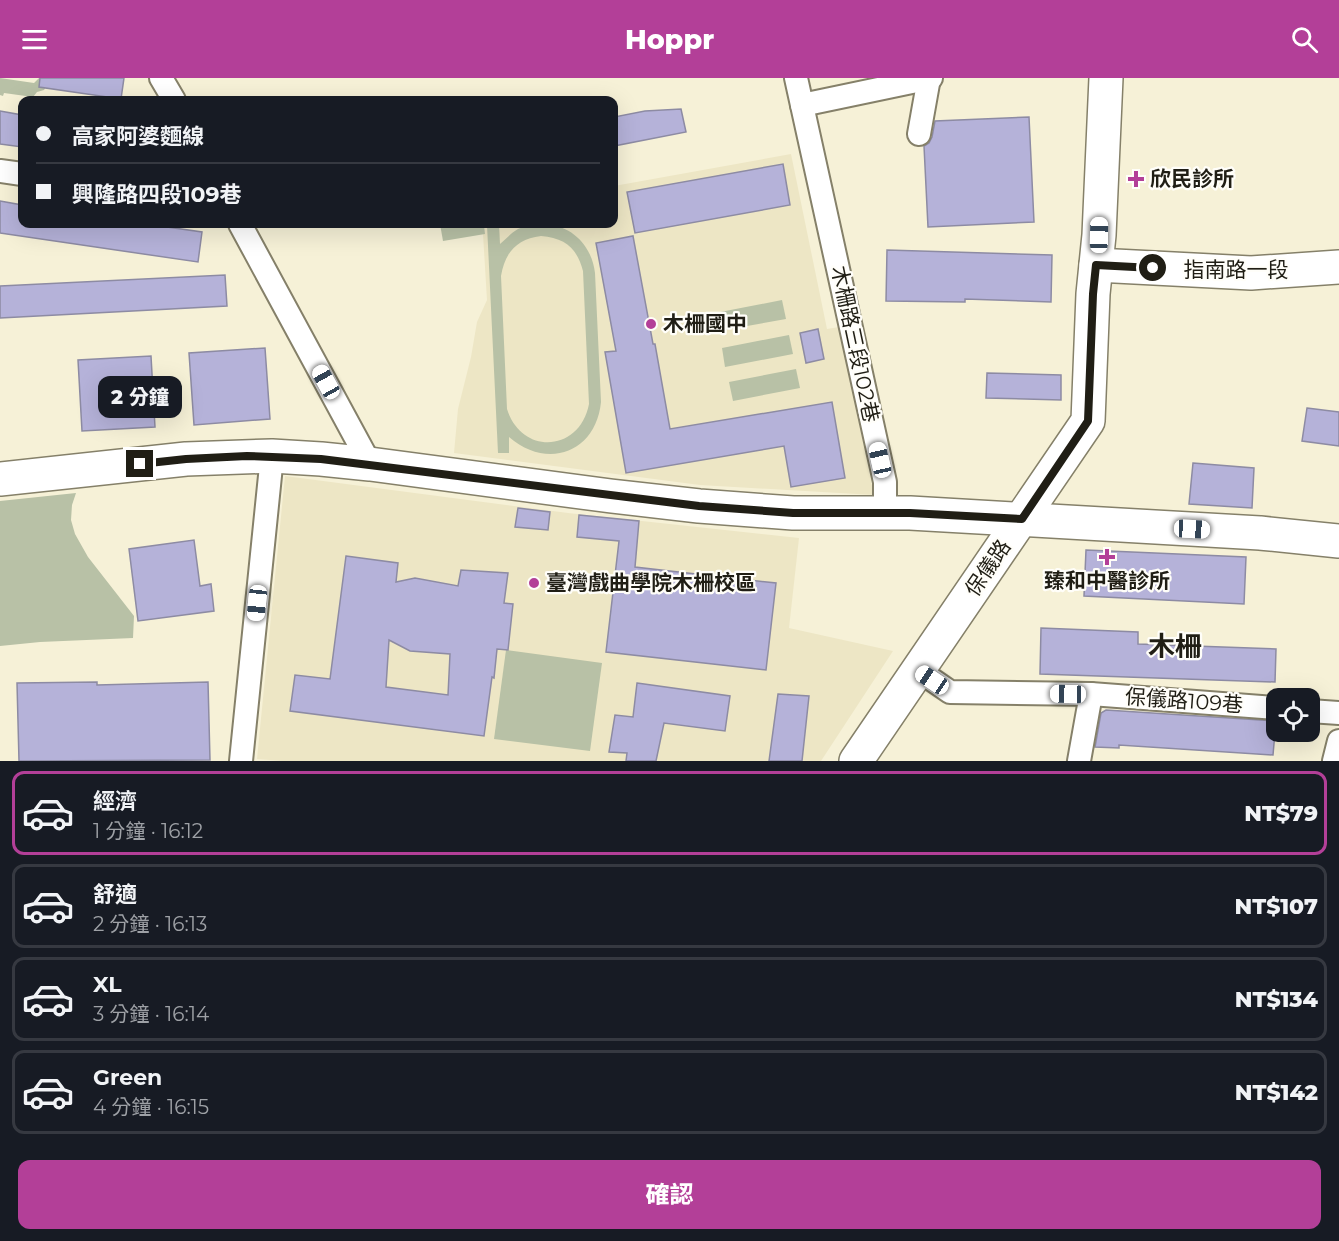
<!DOCTYPE html>
<html lang="zh-TW">
<head>
<meta charset="utf-8">
<style>
	:root { --surface:#171b24; --page:#242831; --text:#f1f3f6; --muted:#9ea1a6; --line:#363941; --accent:#b33f98 }
	body { margin:0; font-family:Montserrat,"Noto Sans TC",sans-serif; background:var(--page); color:var(--text); height:100vh; display:flex; flex-direction:column; font-size:22px; white-space:nowrap }
	* { box-sizing:border-box; margin:0 }
	p { font-size:20px; color:var(--muted) }
	.icon { flex:none; width:33px; height:33px; fill:none; stroke:currentColor; stroke-width:2; stroke-linecap:round; stroke-linejoin:round }
	.map { position:relative; height:683px; overflow:hidden }
	.side { display:flex; flex-direction:column; background:var(--surface); flex:1 }
	.side>* { flex:none }
	.hud { position:absolute; left:18px; top:18px; width:600px; height:132px; border-radius:12px; box-shadow:0 6px 24px #0002; display:grid; align-content:center; height:132px; padding:0 18px; background:var(--surface) }
	.fabs { position:absolute; left:1266px; top:610px; display:grid; gap:12px }
	.fabs a { display:grid; place-items:center; width:54px; height:54px; border-radius:12px; background:var(--surface); box-shadow:0 6px 24px #0002; font-size:30px }
	.end { position:absolute; width:27px; height:27px; margin:-14px; border:8px solid #201e15; background:#fff; box-shadow:0 0 0 3px #fff }
	.from { border-radius:50% }
	.bubble { position:absolute; height:42px; border-radius:12px; background:var(--surface); box-shadow:0 6px 24px #0002; font-size:20px; font-weight:800; line-height:42px; text-align:center }
	.car { position:absolute; width:18px; height:36px; margin:-18px -9px; border-radius:8px; box-shadow:0 0 4px 2px #0007; background:linear-gradient(#fff 24%,#345 0 40%,#fff 0 76%,#345 0 86%,#fff 0) }
	.hud b { display:flex; align-items:center; gap:21px; height:57px; font-size:22px }
	.hud b+b { border-top:2px solid var(--line) }
	.hud i { width:15px; height:15px; background:var(--text) }
	ul { padding:10px 0 0; list-style:none }
	li { display:flex; align-items:center; gap:18px; height:84px; margin:0 12px 9px; padding:0 6px; border:3px solid var(--line); border-radius:12px }
	li div { flex:1 }
	li b { display:block; font-size:22px }
	li em { font-style:normal; font-weight:800 }
	li.current { border-color:var(--accent) }
	li>.icon { width:54px; height:54px; stroke-width:1.5 }
	.cta { display:flex; gap:12px; margin-top:auto; padding:12px 18px }
	.cta a { flex:1; height:69px; border-radius:12px; background:var(--accent); color:#fff; font-size:24px; font-weight:800; line-height:69px; text-align:center }
	header { display:flex; justify-content:space-between; align-items:center; height:78px; padding:0 18px; background:var(--accent); color:#fff; font-size:27px; font-weight:800 }
	.map>svg:first-child { display:block }
</style>
</head>
<body>
<header><svg class="icon" aria-label="menu" viewBox="0 0 24 24"><path d="M4 6h16M4 12h16M4 18h16"/></svg>Hoppr<svg class="icon" aria-label="search" viewBox="0 0 24 24"><circle cx="10" cy="10" r="6"/><path d="M15 15l6 6"/></svg></header>
<div class="map">
<svg width="1339" height="683" viewBox="0 0 1339 683">
	<rect width="100%" height="100%" fill="#f6f1d7"/>
	<g fill="#ede6c5">
		<polygon points="791,76 827,251 839,249 874,417 700,407 454,375 458,331 471,279 477,244 487,222 483,156 485,156 484,146 614,146 614,108"/>
		<polygon points="285,398 568,435 799,460 789,550 893,573 821,683 282,683 257,681"/>
	</g>
	<g fill="#b8c1a6" fill-rule="evenodd">
		<polygon points="0,0 34,5 39,0 52,0 44,12 37,14 33,19 4,15 3,18 0,17 0,19"/>
		<polygon points="440,146 484,146 485,156 443,163"/>
		<path d="M499 146 500 166C506 161 511 155 518 151 543 139 575 148 588 173 592 180 594 187 595 195L601 324C596 375 547 392 509 359V375H498L487 147ZM541 158C565 160 577 170 583 193L589 326C580 374 522 378 507 331L501 198C505 174 517 161 541 158Z"/>
		<polygon points="782,222 786,241 719,253 715,235"/>
		<polygon points="789,257 793,276 725,289 722,270"/>
		<polygon points="796,291 800,310 733,323 729,304"/>
		<polygon points="76,415 72,427 71,442 75,456 88,479 134,538 133,560 40,564 0,568 0,423"/>
		<polygon points="506,572 602,585 590,673 494,661"/>
	</g>
	<g fill="#b5b2d9" stroke="#8d8ba3" stroke-width="1.5" fill-rule="evenodd">
		<polygon points="40,0 124,0 121,21 39,9"/>
		<polygon points="681,31 686,54 614,68 614,39 645,33"/>
		<polygon points="0,33 22,37 22,69 0,66"/>
		<polygon points="1029,39 1034,144 928,149 924,68 929,65 932,59 935,43"/>
		<polygon points="783,86 790,127 635,155 627,114"/>
		<polygon points="0,123 22,127 22,146 146,146 202,154 198,184 0,155"/>
		<polygon points="633,158 653,266 655,266 670,351 832,324 845,400 791,409 784,368 626,395 605,274 616,273 596,165"/>
		<polygon points="887,172 1052,177 1051,224 965,221 965,224 886,223"/>
		<polygon points="225,197 227,228 0,240 0,208"/>
		<polygon points="818,251 824,281 806,285 800,255"/>
		<polygon points="265,270 270,341 194,347 189,275"/>
		<polygon points="151,278 155,349 82,353 78,282"/>
		<polygon points="987,295 1061,297 1061,322 986,320"/>
		<polygon points="1307,330 1339,334 1339,368 1302,363"/>
		<polygon points="1193,385 1254,390 1252,430 1189,426"/>
		<polygon points="518,430 550,434 548,452 515,449"/>
		<polygon points="579,437 639,443 635,489 776,505 766,592 606,574 619,463 577,459"/>
		<polygon points="194,462 200,508 211,506 214,533 138,543 129,471"/>
		<polygon points="1086,472 1246,479 1244,526 1084,518"/>
		<path d="M346 478 398 485 396 504 415 500 458 508 461 492 508 495 504 525 513 526 508 572 497 571 494 600 492 599 484 658 290 633 295 597 330 601ZM389 562 410 573 450 576 448 617 386 609Z"/>
		<polygon points="1041,550 1138,554 1138,566 1276,571 1275,604 1040,596"/>
		<polygon points="97,604 97,607 208,604 210,682 19,683 17,605"/>
		<polygon points="637,605 730,618 725,653 664,645 656,683 626,683 627,675 609,674 615,637 633,639"/>
		<polygon points="778,616 809,618 802,683 769,683"/>
		<polygon points="1106,632 1276,643 1273,677 1119,667 1119,670 1095,669 1101,635"/>
	</g>
	<g fill="none" stroke-linecap="round" stroke-linejoin="round">
		<g stroke="#858069" stroke-width="26">
			<g id="street">
				<polyline points="161,0 174,22"/>
				<polyline points="796,0 885,404 885,435"/>
				<polyline points="802,27 931,0"/>
				<polyline points="919,56 929,0"/>
				<polyline points="0,93 22,96"/>
				<polyline points="240,146 370,386"/>
				<polyline points="918,592 950,614 1091,616 1276,630"/>
				<polyline points="1310,633 1339,635"/>
				<polyline points="241,683 272,378"/>
				<polyline points="1079,683 1091,616"/>
				<polyline points="1334,683 1339,663"/>
			</g>
		</g>
		<g stroke="#858069" stroke-width="36">
			<g id="secondary">
				<polyline points="1096,187 1251,195 1339,189"/>
				<polyline points="0,401 186,381 272,378 321,381 370,386 611,418 699,428 793,435 910,435 1260,455 1339,463"/>
				<polyline points="856,683 1088,343 1093,216 1099,157 1106,0"/>
			</g>
		</g>
		<use href="#street" stroke="#fff" stroke-width="22"/>
		<use href="#secondary" stroke="#fff" stroke-width="33"/>
	</g>
	<g fill="none" stroke-linecap="round" stroke-linejoin="round">
		<polyline stroke="#201e15" stroke-width="8" points="140,386 186,381 247,378 321,381 699,428 793,435 910,435 1022,441 1088,343 1093,216 1096,187 1153,190"/>
	</g>
	<g fill="#b33f98" stroke="#fffef9" stroke-width="2">
		<path d="M1133 92h6v6h6v6h-6v6h-6v-6h-6v-6h6z"/>
		<circle cx="651" cy="246" r="6"/>
		<path d="M1104 470h6v6h6v6h-6v6h-6v-6h-6v-6h6z"/>
		<circle cx="534" cy="505" r="6"/>
	</g>
	<g text-anchor="middle" stroke-width="4.5" stroke-linejoin="round" paint-order="stroke">
		<g font-size="21" font-weight="bold" fill="#201e15" stroke="#fffef9" text-anchor="start">
			<text x="1150" y="108">欣民診所</text>
			<text x="663" y="253">木柵國中</text>
			<text x="1107" y="510" text-anchor="middle">臻和中醫診所</text>
			<text x="546" y="512">臺灣戲曲學院木柵校區</text>
		</g>
		<g font-size="21" fill="#201e15" stroke="#fffef9">
			<text x="1236" y="199">指南路一段</text>
			<text transform="translate(855 266) rotate(78)" y="7">木柵路三段102巷</text>
			<text transform="translate(988 490) rotate(-56)" y="7">保儀路</text>
			<text transform="translate(1184 623) rotate(4)" y="7">保儀路109巷</text>
		</g>
		<g font-size="27" font-weight="bold" fill="#201e15" stroke="#fffef9">
			<text x="1175" y="578">木柵</text>
		</g>
	</g>
</svg>
<div class="fabs">
<a><svg class="icon" aria-label="locate" viewBox="0 0 24 24"><circle cx="12" cy="12" r="6"/><path d="M12 2v4M12 18v4M2 12h4M18 12h4"/></svg></a>
</div>
<i class="end from" style="left:1153px;top:190px"></i>
<i class="end" style="left:140px;top:386px"></i>
<div class="bubble" style="left:98px;top:298px;width:84px">2 分鐘</div>
<i class="car" style="left:1099px;top:157px;rotate:1deg"></i>
<i class="car" style="left:326px;top:304px;rotate:331deg"></i>
<i class="car" style="left:880px;top:382px;rotate:347deg"></i>
<i class="car" style="left:1192px;top:451px;rotate:93deg"></i>
<i class="car" style="left:257px;top:525px;rotate:186deg"></i>
<i class="car" style="left:932px;top:602px;rotate:304deg"></i>
<i class="car" style="left:1068px;top:616px;rotate:271deg"></i>
<div class="hud">
<b><i class="from"></i>高家阿婆麵線</b>
<b><i></i>興隆路四段109巷</b>
</div>
</div>
<section class="side">
<ul>
<li class="current"><svg class="icon" aria-label="car" viewBox="0 0 24 24"><path d="M5 17H2v-5l4-1 3-4h7l3 4 3 1v5h-3M9 17h6M6 11h13"/><circle cx="7" cy="17" r="2"/><circle cx="17" cy="17" r="2"/></svg><div><b>經濟</b><p>1 分鐘 · 16:12</p></div><em>NT$79</em></li>
<li><svg class="icon" aria-label="car" viewBox="0 0 24 24"><path d="M5 17H2v-5l4-1 3-4h7l3 4 3 1v5h-3M9 17h6M6 11h13"/><circle cx="7" cy="17" r="2"/><circle cx="17" cy="17" r="2"/></svg><div><b>舒適</b><p>2 分鐘 · 16:13</p></div><em>NT$107</em></li>
<li><svg class="icon" aria-label="car" viewBox="0 0 24 24"><path d="M5 17H2v-5l4-1 3-4h7l3 4 3 1v5h-3M9 17h6M6 11h13"/><circle cx="7" cy="17" r="2"/><circle cx="17" cy="17" r="2"/></svg><div><b>XL</b><p>3 分鐘 · 16:14</p></div><em>NT$134</em></li>
<li><svg class="icon" aria-label="car" viewBox="0 0 24 24"><path d="M5 17H2v-5l4-1 3-4h7l3 4 3 1v5h-3M9 17h6M6 11h13"/><circle cx="7" cy="17" r="2"/><circle cx="17" cy="17" r="2"/></svg><div><b>Green</b><p>4 分鐘 · 16:15</p></div><em>NT$142</em></li>
</ul>
<div class="cta"><a>確認</a></div>
</section>
</body>
</html>
